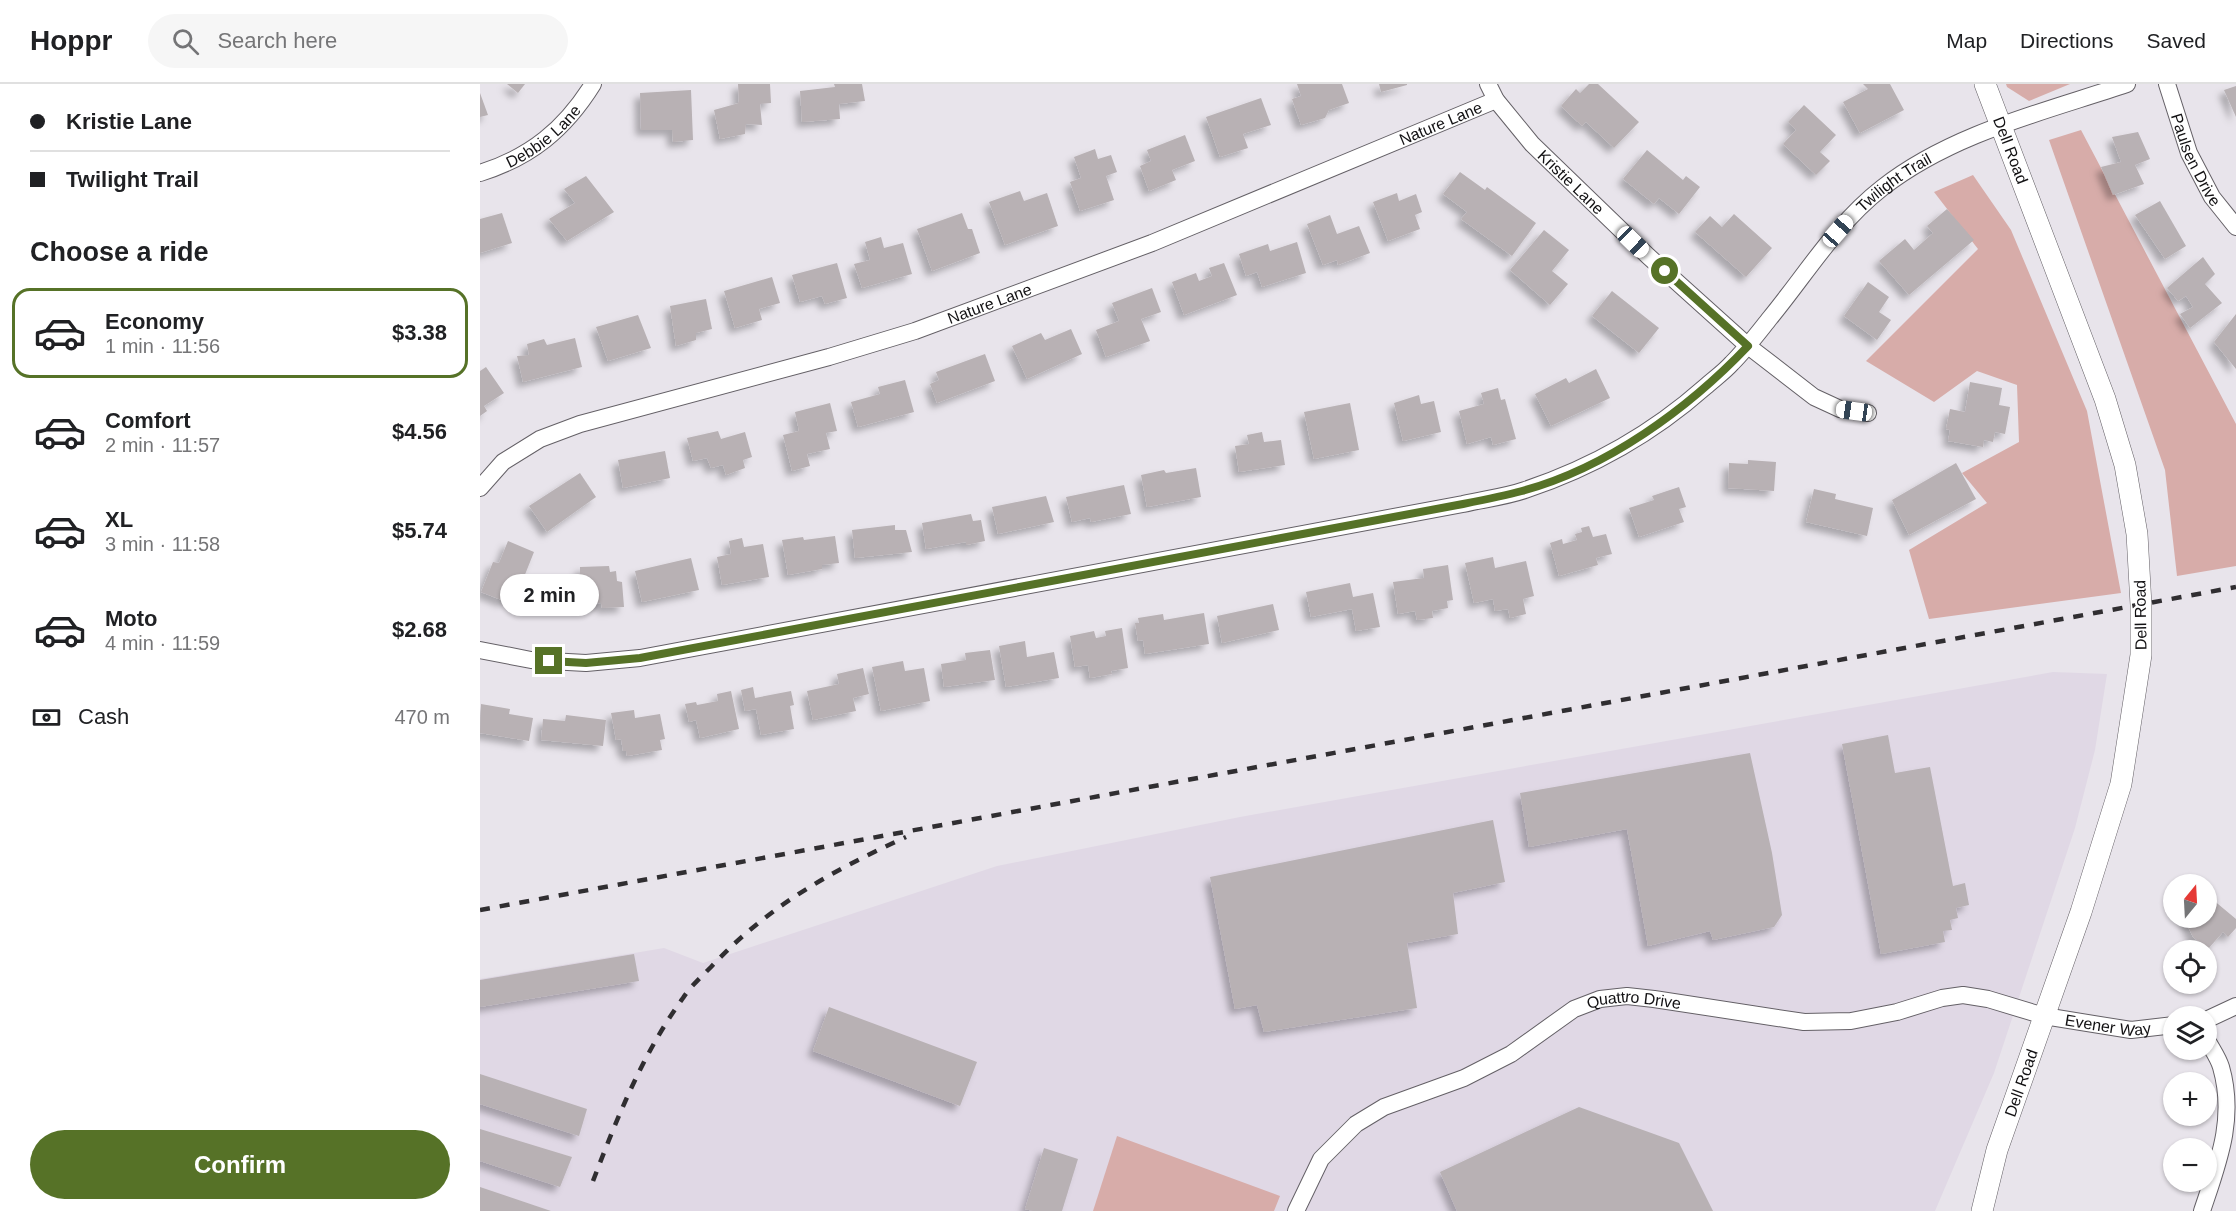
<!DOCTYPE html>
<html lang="en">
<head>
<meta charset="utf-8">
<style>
	:root { --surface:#fff; --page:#f6f6f6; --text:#202124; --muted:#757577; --line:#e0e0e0; --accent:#567227 }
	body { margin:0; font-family:Arial,sans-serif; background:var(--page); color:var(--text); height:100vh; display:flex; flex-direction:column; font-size:22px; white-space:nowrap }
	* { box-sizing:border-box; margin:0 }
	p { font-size:20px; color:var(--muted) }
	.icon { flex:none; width:33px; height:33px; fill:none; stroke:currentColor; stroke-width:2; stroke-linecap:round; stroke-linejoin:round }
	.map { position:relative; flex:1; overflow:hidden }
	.drawer { display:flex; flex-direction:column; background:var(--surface); width:480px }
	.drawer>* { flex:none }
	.hud { display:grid; align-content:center; height:132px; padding:0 30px; background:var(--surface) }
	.needle { width:39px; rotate:18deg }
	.fabs { position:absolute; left:1683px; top:790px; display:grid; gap:12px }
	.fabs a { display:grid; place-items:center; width:54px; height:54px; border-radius:50%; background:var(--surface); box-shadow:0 2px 4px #0004; font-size:30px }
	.end { position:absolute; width:27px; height:27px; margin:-14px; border:8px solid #567227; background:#fff; box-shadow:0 0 0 3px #fff }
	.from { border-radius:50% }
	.bubble { position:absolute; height:42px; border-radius:21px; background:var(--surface); box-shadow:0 2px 4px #0004; font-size:20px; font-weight:700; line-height:42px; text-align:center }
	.car { position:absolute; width:18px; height:36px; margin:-18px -9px; border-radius:8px; box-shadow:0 0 4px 2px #0007; background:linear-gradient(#fff 24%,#345 0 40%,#fff 0 76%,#345 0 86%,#fff 0) }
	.hud b { display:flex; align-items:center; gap:21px; height:57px; font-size:22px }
	.hud b+b { border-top:2px solid var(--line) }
	.hud i { width:15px; height:15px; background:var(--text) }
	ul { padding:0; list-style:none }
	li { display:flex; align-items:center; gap:18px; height:90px; margin:0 12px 9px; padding:0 18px; border:3px solid transparent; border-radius:18px }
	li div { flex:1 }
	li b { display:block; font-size:22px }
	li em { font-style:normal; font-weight:700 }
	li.active { border-color:var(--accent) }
	li>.icon { width:54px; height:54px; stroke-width:1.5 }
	h2 { padding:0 30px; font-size:27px; line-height:72px }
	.pay { display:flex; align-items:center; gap:15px; height:66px; padding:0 30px; font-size:22px }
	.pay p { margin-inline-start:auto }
	.cta { display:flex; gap:12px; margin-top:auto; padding:12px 30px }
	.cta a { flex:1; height:69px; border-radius:36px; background:var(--accent); color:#fff; font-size:24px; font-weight:700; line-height:69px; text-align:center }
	header { display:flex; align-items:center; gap:36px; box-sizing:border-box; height:84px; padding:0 30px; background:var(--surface); border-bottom:2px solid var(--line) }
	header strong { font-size:28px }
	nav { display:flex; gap:33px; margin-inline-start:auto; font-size:21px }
	.search { width:420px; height:54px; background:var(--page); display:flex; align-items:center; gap:15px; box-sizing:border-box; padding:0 21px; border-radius:33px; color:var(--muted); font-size:22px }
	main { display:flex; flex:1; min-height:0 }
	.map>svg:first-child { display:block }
</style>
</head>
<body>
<header>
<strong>Hoppr</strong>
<div class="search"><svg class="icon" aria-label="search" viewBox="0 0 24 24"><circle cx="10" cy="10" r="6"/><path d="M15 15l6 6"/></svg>Search here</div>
<nav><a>Map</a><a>Directions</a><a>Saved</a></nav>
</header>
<main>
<section class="drawer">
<div class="hud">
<b><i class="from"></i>Kristie Lane</b>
<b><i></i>Twilight Trail</b>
</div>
<h2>Choose a ride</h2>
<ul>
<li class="active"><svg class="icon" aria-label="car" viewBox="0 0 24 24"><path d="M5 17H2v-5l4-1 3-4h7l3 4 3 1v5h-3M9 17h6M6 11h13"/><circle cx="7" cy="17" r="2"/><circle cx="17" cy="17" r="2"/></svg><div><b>Economy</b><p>1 min · 11:56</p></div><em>$3.38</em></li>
<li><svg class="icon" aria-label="car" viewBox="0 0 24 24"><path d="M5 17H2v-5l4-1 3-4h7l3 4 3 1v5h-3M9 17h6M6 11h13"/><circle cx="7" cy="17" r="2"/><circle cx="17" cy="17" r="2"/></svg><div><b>Comfort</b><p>2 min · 11:57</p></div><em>$4.56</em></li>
<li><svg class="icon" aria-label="car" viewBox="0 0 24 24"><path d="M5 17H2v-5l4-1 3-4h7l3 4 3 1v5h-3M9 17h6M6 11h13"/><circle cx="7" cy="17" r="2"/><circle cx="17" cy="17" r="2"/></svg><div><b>XL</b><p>3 min · 11:58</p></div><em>$5.74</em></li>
<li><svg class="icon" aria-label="car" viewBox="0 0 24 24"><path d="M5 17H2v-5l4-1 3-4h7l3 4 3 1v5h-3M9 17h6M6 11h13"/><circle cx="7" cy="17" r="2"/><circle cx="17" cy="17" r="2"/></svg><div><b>Moto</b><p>4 min · 11:59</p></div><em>$2.68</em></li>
</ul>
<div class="pay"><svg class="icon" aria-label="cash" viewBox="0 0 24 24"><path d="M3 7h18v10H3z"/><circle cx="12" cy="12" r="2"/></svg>Cash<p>470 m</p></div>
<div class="cta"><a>Confirm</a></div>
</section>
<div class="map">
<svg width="1756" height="1127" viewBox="0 0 1756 1127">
	<defs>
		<filter id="shadow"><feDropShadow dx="-5.5" dy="5.5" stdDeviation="3" flood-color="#0004"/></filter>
	</defs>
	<rect width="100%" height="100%" fill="#e8e4eb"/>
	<polygon fill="#e0d8e5" points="1573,588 1627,590 1615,666 1595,744 1514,989 1455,1127 0,1127 0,895 184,864 223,879 517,782 760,733"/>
	<g fill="#d7aca9">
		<polygon points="1526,0 1590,0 1549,17 1527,3"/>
		<polygon points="1601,46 1756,340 1756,482 1697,492 1685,386 1569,56"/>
		<polygon points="1493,91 1531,146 1607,327 1641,509 1449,535 1429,466 1507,419 1482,389 1539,358 1537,301 1497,287 1454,318 1386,277 1498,165 1454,108"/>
		<polygon points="637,1052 800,1112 794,1127 613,1127"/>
	</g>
	<g fill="#b8b1b4" filter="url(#shadow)">
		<polygon points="27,0 45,0 38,9"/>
		<polygon points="258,0 290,0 291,19 280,20 282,41 266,40 265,50 240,55 234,26 259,19"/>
		<polygon points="354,0 382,0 385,17 359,20 360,35 322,38 320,7 355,3"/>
		<polygon points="817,0 862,0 869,19 849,26 845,34 821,41 812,15 821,12"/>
		<polygon points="899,0 927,0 927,1 901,8"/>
		<polygon points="1109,0 1118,0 1159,38 1134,64 1106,38 1102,42 1081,22 1096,5 1100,9"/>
		<polygon points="1383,0 1410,0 1424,26 1380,49 1363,18 1388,5"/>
		<polygon points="1756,2 1756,33 1744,6"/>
		<polygon points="211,6 213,56 193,58 192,46 161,46 160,9"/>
		<polygon points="0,9 8,31 0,33"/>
		<polygon points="781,14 791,41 763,50 768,64 740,73 726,33"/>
		<polygon points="1324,21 1356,51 1340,68 1350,77 1336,91 1303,60 1316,46 1308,38"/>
		<polygon points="1658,48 1670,75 1655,81 1664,100 1633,111 1621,83 1641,78 1632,53"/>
		<polygon points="705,51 715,77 692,86 696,96 669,107 660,82 671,77 667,66"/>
		<polygon points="615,65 618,75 631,71 637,88 626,92 634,116 600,127 590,98 601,94 594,73"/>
		<polygon points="1167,66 1203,96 1206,92 1220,103 1199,130 1179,114 1174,120 1143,95"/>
		<polygon points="980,88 1005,106 1007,103 1056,139 1032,172 981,135 987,128 963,110"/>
		<polygon points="106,92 134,128 87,157 69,135 95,119 84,105"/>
		<polygon points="540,107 544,117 567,109 578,142 525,161 509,118"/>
		<polygon points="917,109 919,117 936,110 942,128 935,131 940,145 908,157 893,118"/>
		<polygon points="1680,117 1706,162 1685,175 1655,131"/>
		<polygon points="1467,125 1494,156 1429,211 1399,177 1425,155 1434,166 1453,149 1447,142"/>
		<polygon points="22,129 32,159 0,169 0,135"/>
		<polygon points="482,129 488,145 492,145 500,169 452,187 437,145"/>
		<polygon points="1254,130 1292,164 1266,193 1215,148 1230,132 1242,143"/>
		<polygon points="850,131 857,150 879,142 890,169 858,181 857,176 843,181 827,140"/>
		<polygon points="1064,146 1089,166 1072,187 1088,200 1070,221 1030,186"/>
		<polygon points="401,153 404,164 423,159 432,190 382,204 374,180 390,176 385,158"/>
		<polygon points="817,158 826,189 782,203 777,188 766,192 759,170 788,160 790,167"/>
		<polygon points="1723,173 1735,190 1725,200 1742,219 1710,244 1700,230 1713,223 1706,212 1698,217 1687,204"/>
		<polygon points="357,179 367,214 345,220 342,212 320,218 312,191"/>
		<polygon points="744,179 757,211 704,231 692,198 716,189 719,197 732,192 729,184"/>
		<polygon points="292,193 300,219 279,225 282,236 255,244 244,207"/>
		<polygon points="1388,198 1409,213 1399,228 1411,236 1397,256 1364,232"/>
		<polygon points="672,204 681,228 661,235 670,257 626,273 616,246 639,237 632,219"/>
		<polygon points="1132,207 1179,244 1159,269 1112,232"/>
		<polygon points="226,215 232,245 216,249 216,256 196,262 190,222"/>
		<polygon points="1756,230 1756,285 1734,258"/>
		<polygon points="158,231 171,264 128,277 116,243"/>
		<polygon points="591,245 602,270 547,295 532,262 561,249 565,256"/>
		<polygon points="95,254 102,283 43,298 37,272 49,271 47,260 64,255 67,261"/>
		<polygon points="505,270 515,297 457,319 450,300 459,296 456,288"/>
		<polygon points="6,283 24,309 4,322 7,327 0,332 0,287"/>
		<polygon points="1116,285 1130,314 1071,342 1055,310 1086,294 1089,299"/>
		<polygon points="425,296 434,328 378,343 371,318 400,310 398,303"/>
		<polygon points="1490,298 1522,304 1519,321 1530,323 1525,350 1515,348 1513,358 1504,356 1503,363 1468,357 1470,346 1466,345 1470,325 1485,328"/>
		<polygon points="1018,304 1021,316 1025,315 1036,355 1013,361 1011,353 987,360 979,327 1004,320 1001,309"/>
		<polygon points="939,311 941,320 954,317 961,348 923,357 914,319"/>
		<polygon points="350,319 357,347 346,349 350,365 327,370 330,382 312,387 303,351 319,347 315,328"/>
		<polygon points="870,319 879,366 834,375 824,328"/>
		<polygon points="238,347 241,355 265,348 272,373 263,376 265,384 246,391 243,381 231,384 227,374 213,377 207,354"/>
		<polygon points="782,348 784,358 801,356 805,381 759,388 755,362 769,360 767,351"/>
		<polygon points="185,367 190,394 143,404 138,376"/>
		<polygon points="1268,376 1296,378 1294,407 1248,404 1249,379 1268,380"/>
		<polygon points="1476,379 1496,415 1429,451 1412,416"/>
		<polygon points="716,384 721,413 667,423 661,391 684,386 686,389"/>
		<polygon points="100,389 116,413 67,448 49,422"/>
		<polygon points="644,401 651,430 611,438 610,434 592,438 586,413"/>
		<polygon points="1199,403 1206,423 1199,425 1204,438 1159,453 1149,424 1174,416 1172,412"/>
		<polygon points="1334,405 1356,410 1355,415 1393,424 1387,452 1326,438"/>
		<polygon points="566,412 574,438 518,450 512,423"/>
		<polygon points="491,430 493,437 501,436 505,457 486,461 486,458 446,465 442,439"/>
		<polygon points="415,441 415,446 426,446 432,468 375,474 372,446"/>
		<polygon points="1109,442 1113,453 1126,450 1132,470 1116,474 1118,481 1079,492 1070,459 1082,455 1083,460 1097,456 1095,450 1102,448 1101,444"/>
		<polygon points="355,452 359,479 342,481 342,485 308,491 302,456 323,453 324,456"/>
		<polygon points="262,454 264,463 283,460 289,493 242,501 237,473 251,470 249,457"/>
		<polygon points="28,457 54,468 38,508 32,510 30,515 24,517 1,508 13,478 19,479"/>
		<polygon points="1013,473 1015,484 1046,477 1054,512 1043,515 1046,530 1030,534 1028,525 1015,527 1013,515 994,519 985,479"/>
		<polygon points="211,474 219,506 162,518 155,487"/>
		<polygon points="968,481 973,516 967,517 968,524 952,527 953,534 937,536 935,527 918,530 913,498 944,494 943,485"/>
		<polygon points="129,482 130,488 136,487 137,497 142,498 144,523 122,524 121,519 96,520 94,496 100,496 100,483"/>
		<polygon points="870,499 873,513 893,509 900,543 876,547 872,525 831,533 826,508"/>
		<polygon points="793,520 799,546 742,559 737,532"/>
		<polygon points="724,529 729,560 665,570 663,556 658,557 655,539 659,539 658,534 683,530 684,536"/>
		<polygon points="642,544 648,584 631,587 632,590 610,594 608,581 595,583 590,552 614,547 616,554 626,552 625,547"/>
		<polygon points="545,557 547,573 574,568 579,594 526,603 519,562"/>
		<polygon points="510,566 515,596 464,603 461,580 486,576 485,569"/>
		<polygon points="423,577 425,587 444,584 450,617 401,627 392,583"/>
		<polygon points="383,584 389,610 373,614 376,627 333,636 327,607 359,600 357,590"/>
		<polygon points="273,603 275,614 311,607 314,621 310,622 314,645 281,651 276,625 265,627 261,606"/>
		<polygon points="251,607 259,645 220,654 216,636 209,638 205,620 216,618 217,621 238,617 237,610"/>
		<polygon points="1,620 30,625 29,630 53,634 49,657 0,649"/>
		<polygon points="154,626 155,634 180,630 185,655 180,656 182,666 147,672 146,667 143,667 141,655 136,656 131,629"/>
		<polygon points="86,631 126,636 123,662 61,656 63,635 85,637"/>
		<polygon points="1408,651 1415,689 1450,683 1473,802 1485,799 1489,821 1476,824 1478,834 1470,836 1472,846 1463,847 1465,858 1401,870 1362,660"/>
		<polygon points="1270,669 1292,769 1302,831 1294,843 1233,856 1230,847 1168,862 1147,745 1049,763 1040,709"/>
		<polygon points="1013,736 1025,798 973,809 978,850 927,859 937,924 784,948 777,921 755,925 730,793"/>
		<polygon points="1726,810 1756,835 1756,844 1748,853 1743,848 1728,865 1713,853 1705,836 1706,834 1726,834"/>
		<polygon points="154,870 159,897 0,923 0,896"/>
		<polygon points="349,923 497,978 480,1022 333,967"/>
		<polygon points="0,990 107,1025 99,1052 0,1020"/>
		<polygon points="1099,1023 1199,1059 1233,1127 977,1127 960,1088"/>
		<polygon points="0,1045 92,1073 80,1103 0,1077"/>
		<polygon points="564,1064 598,1075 582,1127 553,1127 545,1125"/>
		<polygon points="0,1103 71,1127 0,1127"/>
	</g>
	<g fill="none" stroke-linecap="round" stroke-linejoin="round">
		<g stroke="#646066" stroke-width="18">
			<g id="minor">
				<path id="s1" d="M1008 0 1016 16 1052 60 1168 172 1268 262 1334 313 1360 325 1388 329"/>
				<path id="s2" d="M1687 0 1709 69 1732 113 1756 143"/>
				<path id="s3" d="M0 89C51 73 85 45 113 0"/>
				<path id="s4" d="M0 404 23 378 60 355 100 340 349 273 435 247 672 159 1016 16"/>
				<path id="s5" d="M0 566 51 576 106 579 160 574 983 420C1004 415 1025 413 1045 406 1111 384 1173 349 1225 303 1234 295 1244 288 1252 279 1266 265 1278 249 1290 234 1327 189 1356 140 1402 104 1472 49 1564 28 1647 0"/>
				<polyline points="1726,936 1756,922"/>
				<path id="s6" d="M816 1127 841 1075 876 1040 904 1023 984 994 1031 970 1094 925 1120 915 1147 912 1174 915 1324 938 1371 937 1417 928 1462 914 1483 911 1508 915 1564 932 1651 946 1694 941"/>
				<path d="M1722 1127C1738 1079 1756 1035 1741 983 1738 973 1731 964 1726 954"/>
			</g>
		</g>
		<g stroke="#646066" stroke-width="22">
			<g id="tertiary">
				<path id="s7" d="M1502 1127 1517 1066 1601 828 1641 700 1661 571V521L1657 450 1645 381 1625 315 1505 0"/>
			</g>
		</g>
		<use href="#minor" stroke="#fff" stroke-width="16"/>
		<use href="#tertiary" stroke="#fff" stroke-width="21"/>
		<g stroke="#302e31" stroke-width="4.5" stroke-dasharray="10 10" stroke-linecap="butt">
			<polyline points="0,826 1756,503"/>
			<path d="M113 1097C137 1034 163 969 203 914 210 903 221 893 231 883 288 822 350 788 426 753"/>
		</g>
	</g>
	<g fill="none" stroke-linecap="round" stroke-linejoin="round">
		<path stroke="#567227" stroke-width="8" d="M69 577 106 579 160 574 983 420C1003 416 1023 412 1042 407 1127 384 1208 325 1268 262L1185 187"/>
	</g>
	<g text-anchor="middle" stroke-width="4.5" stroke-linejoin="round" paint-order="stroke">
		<g font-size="16" fill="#121113" stroke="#fff">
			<text dy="6" stroke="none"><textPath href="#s4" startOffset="1034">Nature Lane</textPath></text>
			<text dy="6" stroke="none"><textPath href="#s3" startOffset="74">Debbie Lane</textPath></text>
			<text transform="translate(1531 66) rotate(69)" y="6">Dell Road</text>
			<text dy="6" stroke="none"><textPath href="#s2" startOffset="81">Paulsen Drive</textPath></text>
			<text dy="6" stroke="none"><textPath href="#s1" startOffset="129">Kristie Lane</textPath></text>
			<text dy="6" stroke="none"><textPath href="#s5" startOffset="1551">Twilight Trail</textPath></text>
			<text dy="6" stroke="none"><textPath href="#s4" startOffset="548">Nature Lane</textPath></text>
			<text transform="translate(1660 531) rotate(-91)" y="6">Dell Road</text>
			<text dy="6" stroke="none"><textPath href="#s6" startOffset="417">Quattro Drive</textPath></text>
			<text dy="6" stroke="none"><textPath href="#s6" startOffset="900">Evener Way</textPath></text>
			<text dy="6" stroke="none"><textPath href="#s7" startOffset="134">Dell Road</textPath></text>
		</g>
	</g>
</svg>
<div class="fabs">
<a><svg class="needle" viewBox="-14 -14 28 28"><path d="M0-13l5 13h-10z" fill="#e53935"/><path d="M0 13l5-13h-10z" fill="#757577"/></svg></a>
<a><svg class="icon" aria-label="locate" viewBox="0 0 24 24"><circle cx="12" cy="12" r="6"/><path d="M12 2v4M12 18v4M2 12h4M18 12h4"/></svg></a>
<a><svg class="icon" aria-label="layers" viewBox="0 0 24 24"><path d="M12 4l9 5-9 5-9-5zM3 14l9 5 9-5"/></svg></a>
<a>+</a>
<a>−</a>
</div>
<i class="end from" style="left:1185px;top:187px"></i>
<i class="end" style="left:69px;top:577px"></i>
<div class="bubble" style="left:20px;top:490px;width:99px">2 min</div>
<i class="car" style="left:1358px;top:147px;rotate:41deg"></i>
<i class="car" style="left:1153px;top:158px;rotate:134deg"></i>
<i class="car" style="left:1374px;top:327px;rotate:278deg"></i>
</div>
</main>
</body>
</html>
